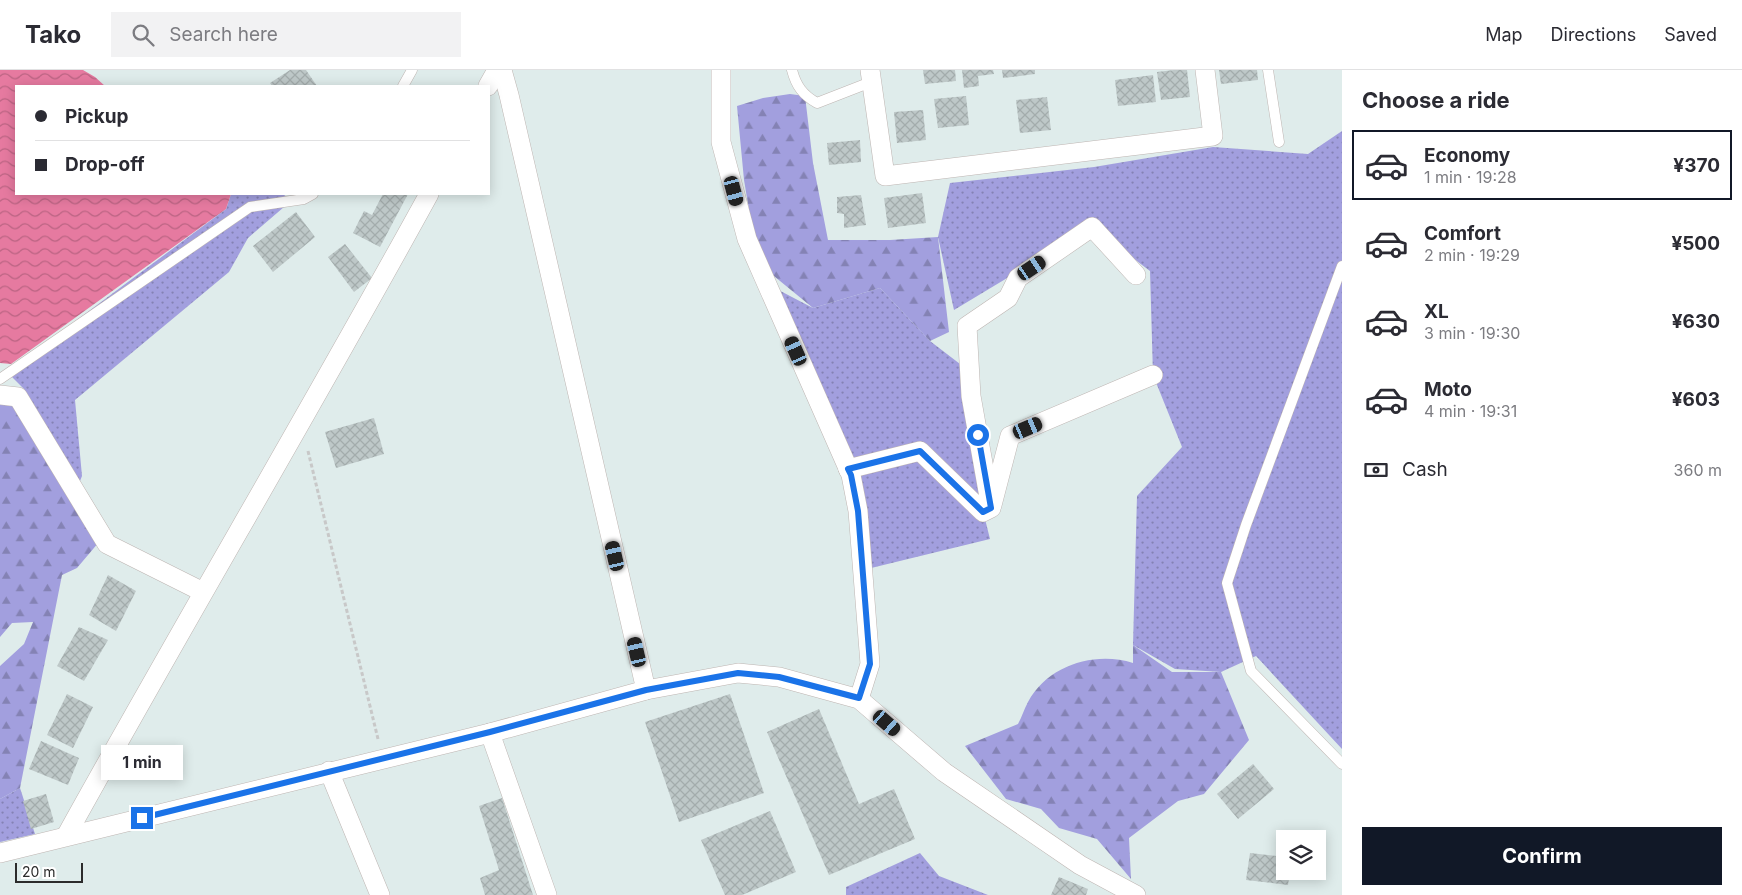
<!DOCTYPE html>
<html lang="en">
<head>
<meta charset="utf-8">
<style>
	:root { --surface:#fff; --page:#f2f2f3; --text:#2b2b33; --muted:#7c7c81; --line:#e1e1e2; --accent:#111827 }
	body { margin:0; font-family:Inter,sans-serif; background:var(--page); color:var(--text); height:100vh; display:flex; flex-direction:column; font-size:19px; white-space:nowrap }
	* { box-sizing:border-box; margin:0 }
	p { font-size:16px; color:var(--muted) }
	.icon { flex:none; width:28px; height:28px; fill:none; stroke:currentColor; stroke-width:2; stroke-linecap:round; stroke-linejoin:round }
	.map { position:relative; flex:1; overflow:hidden }
	.drawer { display:flex; flex-direction:column; background:var(--surface); width:400px }
	.drawer>* { flex:none }
	.hud { position:absolute; left:15px; top:15px; width:475px; height:110px; border-radius:0px; box-shadow:0 2px 12px #0003; display:grid; align-content:center; height:110px; padding:0 20px; background:var(--surface) }
	.tools { position:absolute; left:1276px; top:760px; display:grid; gap:10px }
	.tools a { display:grid; place-items:center; width:50px; height:50px; border-radius:0px; background:var(--surface); box-shadow:0 2px 12px #0003; font-size:25px }
	.scale { position:absolute; left:15px; bottom:12px; width:68px; box-sizing:border-box; padding-left:5px; border:2px solid #2b2b2b; border-top:0; font-size:14px; line-height:18px; white-space:nowrap; color:#2b2b2b; -webkit-text-stroke:4px #fff; paint-order:stroke }
	.end { position:absolute; width:22px; height:22px; margin:-11px; border:6px solid #1a73e8; background:#fff; box-shadow:0 0 0 2px #fff }
	.from { border-radius:50% }
	.bubble { position:absolute; height:35px; border-radius:0px; background:var(--surface); box-shadow:0 2px 12px #0003; font-size:16px; font-weight:700; line-height:35px; text-align:center }
	.car { position:absolute; width:15px; height:30px; margin:-15px -8px; border-radius:6px; box-shadow:0 0 4px 1px #0007; background:linear-gradient(#222 24%,#8ab4d8 0 40%,#222 0 76%,#8ab4d8 0 86%,#222 0) }
	.hud b { display:flex; align-items:center; gap:18px; height:48px; font-size:19px }
	.hud b+b { border-top:1px solid var(--line) }
	.hud i { width:12px; height:12px; background:var(--text) }
	ul { padding:0; list-style:none }
	li { display:flex; align-items:center; gap:15px; height:70px; margin:0 10px 8px; padding:0 10px; border:2px solid transparent; border-radius:0px }
	li div { flex:1 }
	li b { display:block; font-size:19px }
	li em { font-style:normal; font-weight:700 }
	li.current { border-color:var(--accent) }
	li>.icon { width:45px; height:45px; stroke-width:1.5 }
	h2 { padding:0 20px; font-size:22px; line-height:60px }
	.pay { display:flex; align-items:center; gap:12px; height:55px; padding:0 20px; font-size:19px }
	.pay p { margin-inline-start:auto }
	.primary-button { display:flex; gap:10px; margin-top:auto; padding:10px 20px }
	.primary-button a { flex:1; height:58px; border-radius:0px; background:var(--accent); color:#fff; font-size:20px; font-weight:700; line-height:58px; text-align:center }
	header { display:flex; align-items:center; gap:30px; box-sizing:border-box; height:70px; padding:0 25px; background:var(--surface); border-bottom:1px solid var(--line) }
	header strong { font-size:24px }
	nav { display:flex; gap:28px; margin-inline-start:auto; font-size:18px }
	.search { width:350px; height:45px; background:var(--page); display:flex; align-items:center; gap:12px; box-sizing:border-box; padding:0 18px; border-radius:0px; color:var(--muted); font-size:19px }
	main { display:flex; flex:1; min-height:0 }
	.map>svg:first-child { display:block }
</style>
</head>
<body>
<header>
<strong>Tako</strong>
<div class="search"><svg class="icon" aria-label="search" viewBox="0 0 24 24"><circle cx="10" cy="10" r="6"/><path d="M15 15l6 6"/></svg>Search here</div>
<nav><a>Map</a><a>Directions</a><a>Saved</a></nav>
</header>
<main>
<div class="map">
<svg width="1342" height="825" viewBox="0 0 1342 825">
	<defs>
		<pattern id="grass-dots" width="8" height="8" patternUnits="userSpaceOnUse" patternTransform="scale(1.25)"><rect width="8" height="8" fill="#a29fde"/><path d="M2 2h.1M6 6h.1" fill="none" stroke="#8482b4" stroke-width="1.8" stroke-linecap="round"/></pattern>
		<pattern id="forest-firs" width="22" height="20" patternUnits="userSpaceOnUse" patternTransform="scale(1.25)"><rect width="22" height="20" fill="#a29fde"/><path d="M5 1l3.5 6h-7zM16 11l3.5 6h-7z" fill="#8482b4"/></pattern>
		<pattern id="water-waves" width="16" height="10" patternUnits="userSpaceOnUse" patternTransform="scale(1.25)"><rect width="16" height="10" fill="#e67aa0"/><path d="M0 5q4-4 8 0t8 0" fill="none" stroke="#bb6483"/></pattern>
		<pattern id="building-cross-hatch" width="8" height="8" patternUnits="userSpaceOnUse" patternTransform="scale(1.25)"><rect width="8" height="8" fill="#bec8c8"/><path d="M0 0l8 8M0 8l8-8" fill="none" stroke="#a3acac"/></pattern>
	</defs>
	<rect width="100%" height="100%" fill="#dfeceb"/>
	<g fill="url(#grass-dots)">
		<polygon points="1342,61 1342,679 1256,586 1221,602 1175,599 1133,575 1137,426 1182,377 1153,305 1150,201 1092,157 954,240 938,167 950,113 1094,97 1213,77 1308,84"/>
		<polygon points="231,124 283,124 291,131 248,168 229,202 75,330 82,406 78,416 24,319 7,302 226,139"/>
		<polygon points="767,214 813,238 880,218 930,271 960,294 983,441 990,469 863,500 851,405"/>
		<polygon points="20,718 35,764 0,772 0,729"/>
		<polygon points="920,783 939,806 988,825 846,825 846,817"/>
	</g>
	<g fill="url(#forest-firs)">
		<polygon points="790,24 805,26 813,93 828,170 890,170 938,167 949,262 930,271 880,218 813,238 758,193 744,110 737,36 763,28"/>
		<polygon points="18,327 99,472 77,498 62,505 20,718 0,729 0,596 24,574 33,552 12,553 0,567 0,328"/>
		<path d="M1133 575 1172 602H1221L1249 670 1204 724 1178 731 1129 768 1131 809 1097 769 1059 758 1041 739 1006 729 965 676 1018 654C1022 647 1024 639 1028 632 1048 595 1095 581 1133 593Z"/>
	</g>
	<polygon fill="url(#water-waves)" points="0,0 83,0 95,7 105,16 16,16 16,124 231,124 226,139 11,294 0,293"/>
	<g fill="url(#building-cross-hatch)">
		<polygon points="290,0 306,0 317,16 272,16 270,13"/>
		<polygon points="923,0 955,0 956,11 925,14"/>
		<polygon points="962,0 993,0 994,4 978,6 979,16 964,18"/>
		<polygon points="1002,0 1035,0 1035,4 1003,8"/>
		<polygon points="1174,0 1187,0 1190,27 1161,30 1157,2"/>
		<polygon points="1219,0 1257,0 1258,10 1221,14"/>
		<polygon points="1153,5 1156,32 1118,36 1115,10"/>
		<polygon points="966,26 969,55 938,58 934,29"/>
		<polygon points="1047,27 1051,60 1020,63 1016,30"/>
		<polygon points="923,40 926,70 897,73 894,42"/>
		<polygon points="860,70 861,92 829,95 827,73"/>
		<polygon points="922,123 926,153 888,158 884,128"/>
		<polygon points="383,124 408,124 380,177 353,163 364,141 372,145"/>
		<polygon points="861,125 866,155 844,158 844,144 837,143 837,127"/>
		<polygon points="296,142 315,167 273,202 253,176"/>
		<polygon points="345,174 372,208 354,222 328,187"/>
		<polygon points="374,348 384,384 336,398 325,362"/>
		<polygon points="108,505 136,521 116,561 89,545"/>
		<polygon points="79,557 108,570 84,611 57,596"/>
		<polygon points="67,624 93,637 73,678 47,665"/>
		<polygon points="730,624 764,723 679,752 645,652"/>
		<polygon points="819,639 859,734 894,719 915,769 829,805 767,662"/>
		<polygon points="41,671 79,688 68,715 29,699"/>
		<polygon points="1253,694 1274,719 1238,749 1217,724"/>
		<polygon points="46,724 54,752 31,759 23,731"/>
		<polygon points="502,728 533,825 485,825 480,808 499,800 479,736"/>
		<polygon points="770,741 796,802 742,825 725,825 701,770"/>
		<polygon points="1250,783 1285,787 1285,801 1290,801 1288,815 1246,810"/>
		<polygon points="1059,807 1088,819 1086,825 1051,825"/>
	</g>
	<g fill="none" stroke-linecap="round" stroke-linejoin="round">
		<g stroke="#beb5b2" stroke-width="11">
			<g id="lane">
				<path d="M792 0C796 16 803 25 817 33L871 12"/>
				<polyline points="1268,0 1279,72"/>
				<polyline points="403,16 412,0"/>
				<polyline points="1342,196 1246,455 1227,513 1251,601 1342,694"/>
				<polyline points="0,309 250,137 304,129 313,124"/>
			</g>
		</g>
		<g stroke="#beb5b2" stroke-width="20">
			<g id="street">
				<polyline points="502,0 509,25 646,620"/>
				<polyline points="721,0 721,72 747,169 851,405 858,441 870,594 859,629"/>
				<polyline points="870,0 885,106 1213,66 1205,0"/>
				<polyline points="488,16 497,0"/>
				<polyline points="0,325 18,327 107,474 203,522"/>
				<polyline points="848,399 920,381 983,442 991,438 971,326 967,256 1008,228 1018,208 1092,157 1136,205"/>
				<polyline points="992,435 1010,366 1153,305"/>
				<polyline points="490,663 547,825"/>
				<polyline points="329,701 380,825"/>
				<path d="M66 766C185 551 311 339 429 124"/>
				<polyline points="0,783 490,663 646,620 738,603 779,607 859,629 944,702 1080,795 1136,825"/>
			</g>
		</g>
		<polyline stroke="#c8c8c8" stroke-width="3" stroke-dasharray="4 2.5" stroke-linecap="butt" points="308,381 378,669"/>
		<use href="#lane" stroke="#fff" stroke-width="10"/>
		<use href="#street" stroke="#fff" stroke-width="19"/>
	</g>
	<g fill="none" stroke-linecap="round" stroke-linejoin="round">
		<polyline stroke="#1a73e8" stroke-width="6" points="142,748 490,662 646,620 738,603 779,607 859,628 870,594 858,441 851,405 848,399 920,381 983,442 991,438 978,365"/>
	</g>
</svg>
<div class="tools">
<a><svg class="icon" aria-label="layers" viewBox="0 0 24 24"><path d="M12 4l9 5-9 5-9-5zM3 14l9 5 9-5"/></svg></a>
</div>
<div class="scale">20 m</div>
<i class="end from" style="left:978px;top:365px"></i>
<i class="end" style="left:142px;top:748px"></i>
<div class="bubble" style="left:101px;top:675px;width:82px">1 min</div>
<i class="car" style="left:734px;top:121px;rotate:165deg"></i>
<i class="car" style="left:1032px;top:198px;rotate:56deg"></i>
<i class="car" style="left:796px;top:281px;rotate:336deg"></i>
<i class="car" style="left:1028px;top:358px;rotate:67deg"></i>
<i class="car" style="left:615px;top:486px;rotate:347deg"></i>
<i class="car" style="left:637px;top:582px;rotate:347deg"></i>
<i class="car" style="left:887px;top:653px;rotate:131deg"></i>
<div class="hud">
<b><i class="from"></i>Pickup</b>
<b><i></i>Drop-off</b>
</div>
</div>
<section class="drawer">
<h2>Choose a ride</h2>
<ul>
<li class="current"><svg class="icon" aria-label="car" viewBox="0 0 24 24"><path d="M5 17H2v-5l4-1 3-4h7l3 4 3 1v5h-3M9 17h6M6 11h13"/><circle cx="7" cy="17" r="2"/><circle cx="17" cy="17" r="2"/></svg><div><b>Economy</b><p>1 min · 19:28</p></div><em>¥370</em></li>
<li><svg class="icon" aria-label="car" viewBox="0 0 24 24"><path d="M5 17H2v-5l4-1 3-4h7l3 4 3 1v5h-3M9 17h6M6 11h13"/><circle cx="7" cy="17" r="2"/><circle cx="17" cy="17" r="2"/></svg><div><b>Comfort</b><p>2 min · 19:29</p></div><em>¥500</em></li>
<li><svg class="icon" aria-label="car" viewBox="0 0 24 24"><path d="M5 17H2v-5l4-1 3-4h7l3 4 3 1v5h-3M9 17h6M6 11h13"/><circle cx="7" cy="17" r="2"/><circle cx="17" cy="17" r="2"/></svg><div><b>XL</b><p>3 min · 19:30</p></div><em>¥630</em></li>
<li><svg class="icon" aria-label="car" viewBox="0 0 24 24"><path d="M5 17H2v-5l4-1 3-4h7l3 4 3 1v5h-3M9 17h6M6 11h13"/><circle cx="7" cy="17" r="2"/><circle cx="17" cy="17" r="2"/></svg><div><b>Moto</b><p>4 min · 19:31</p></div><em>¥603</em></li>
</ul>
<div class="pay"><svg class="icon" aria-label="cash" viewBox="0 0 24 24"><path d="M3 7h18v10H3z"/><circle cx="12" cy="12" r="2"/></svg>Cash<p>360 m</p></div>
<div class="primary-button"><a>Confirm</a></div>
</section>
</main>
</body>
</html>
